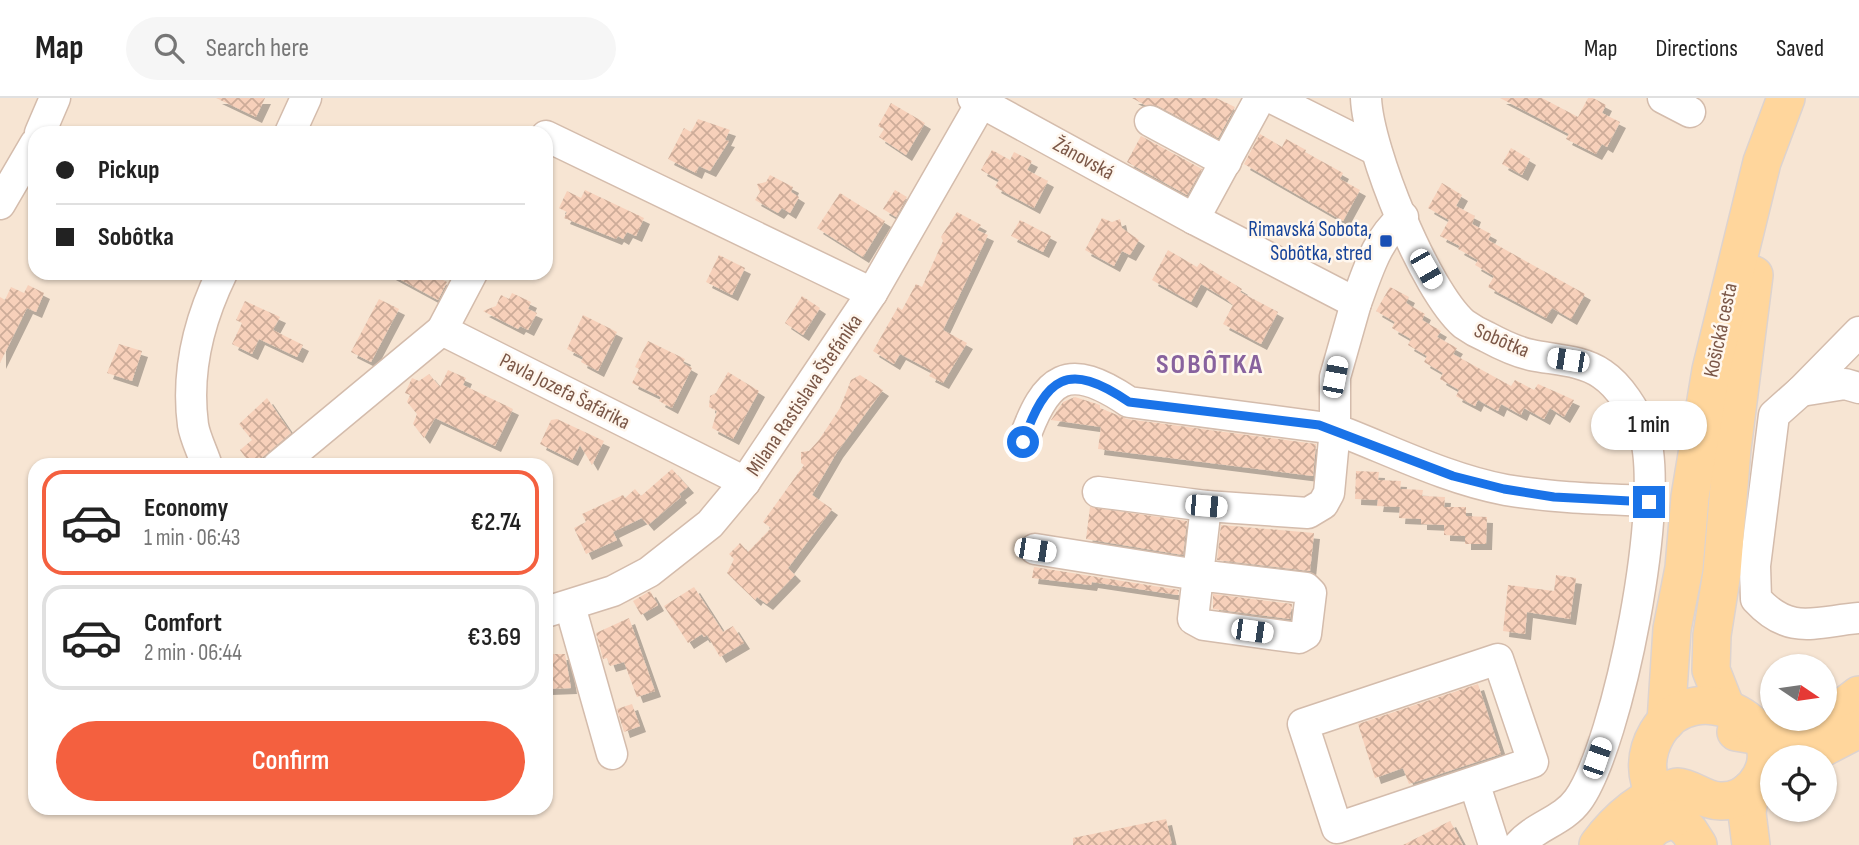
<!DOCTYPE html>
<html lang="en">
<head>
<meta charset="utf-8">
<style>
	:root { --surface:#fff; --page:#f6f6f6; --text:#222; --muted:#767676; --line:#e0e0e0; --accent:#f4603f }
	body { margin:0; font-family:"Sofia Sans Condensed",sans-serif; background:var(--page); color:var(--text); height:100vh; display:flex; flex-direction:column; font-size:26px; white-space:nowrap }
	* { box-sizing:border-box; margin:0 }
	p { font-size:23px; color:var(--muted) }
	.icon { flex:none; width:38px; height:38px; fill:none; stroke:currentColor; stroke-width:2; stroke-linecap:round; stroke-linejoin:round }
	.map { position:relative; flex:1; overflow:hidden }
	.sheet { position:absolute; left:28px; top:360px; width:525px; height:357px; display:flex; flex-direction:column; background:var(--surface); border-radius:21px; box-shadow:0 2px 5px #0004 }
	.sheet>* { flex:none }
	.top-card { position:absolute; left:28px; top:28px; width:525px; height:154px; border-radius:21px; box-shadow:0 2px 5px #0004; display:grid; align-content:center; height:154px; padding:0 28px; background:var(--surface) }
	.needle { width:46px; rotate:103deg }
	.fabs { position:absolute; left:1760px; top:556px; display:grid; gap:14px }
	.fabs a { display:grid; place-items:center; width:77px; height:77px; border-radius:50%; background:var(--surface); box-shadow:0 2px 5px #0004; font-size:35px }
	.end { position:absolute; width:32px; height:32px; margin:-16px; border:9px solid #1a73e8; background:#fff; box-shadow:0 0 0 4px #fff }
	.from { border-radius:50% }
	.bubble { position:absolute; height:49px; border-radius:24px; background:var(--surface); box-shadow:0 2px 5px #0004; font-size:23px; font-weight:600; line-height:49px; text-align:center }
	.car { position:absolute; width:21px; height:42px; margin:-21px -10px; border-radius:9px; box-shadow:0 0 5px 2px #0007; background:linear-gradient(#fff 24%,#345 0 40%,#fff 0 76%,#345 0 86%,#fff 0) }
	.top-card b { display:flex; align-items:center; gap:24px; height:66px; font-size:26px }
	.top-card b+b { border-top:2px solid var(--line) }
	.top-card i { width:18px; height:18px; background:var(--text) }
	ul { padding:12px 0 0; list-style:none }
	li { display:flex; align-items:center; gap:21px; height:105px; margin:0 14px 10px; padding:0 14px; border:4px solid var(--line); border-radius:21px }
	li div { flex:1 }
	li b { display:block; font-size:26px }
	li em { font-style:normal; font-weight:600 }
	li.on { border-color:var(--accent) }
	li>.icon { width:63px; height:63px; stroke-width:1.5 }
	.cta { display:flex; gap:14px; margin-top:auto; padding:14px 28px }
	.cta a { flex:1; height:80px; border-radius:42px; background:var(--accent); color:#fff; font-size:28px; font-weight:600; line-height:80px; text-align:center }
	header { display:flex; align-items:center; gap:42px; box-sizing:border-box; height:98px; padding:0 35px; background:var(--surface); border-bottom:2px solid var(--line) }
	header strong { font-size:33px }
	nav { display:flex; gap:38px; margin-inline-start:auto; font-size:24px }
	.search { width:490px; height:63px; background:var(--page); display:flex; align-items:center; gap:18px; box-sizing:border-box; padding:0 24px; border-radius:38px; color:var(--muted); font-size:26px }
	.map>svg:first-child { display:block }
</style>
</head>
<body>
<header>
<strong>Map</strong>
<div class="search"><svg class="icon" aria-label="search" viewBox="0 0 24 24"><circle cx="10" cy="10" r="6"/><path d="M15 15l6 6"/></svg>Search here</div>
<nav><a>Map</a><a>Directions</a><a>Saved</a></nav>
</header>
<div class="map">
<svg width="1859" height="747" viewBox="0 0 1859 747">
	<defs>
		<pattern id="building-cross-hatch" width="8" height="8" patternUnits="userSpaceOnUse" patternTransform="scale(1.75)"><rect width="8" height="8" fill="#f7d0ba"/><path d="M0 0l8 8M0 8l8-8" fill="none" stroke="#cdac99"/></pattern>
		<filter id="shadow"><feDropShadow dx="6" dy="6" stdDeviation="0" flood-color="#0004"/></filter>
	</defs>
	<rect width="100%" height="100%" fill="#fef4e5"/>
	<path fill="#f7e5d3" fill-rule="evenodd" d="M0 0H1859V747H0ZM35 35H546V175H35ZM35 368H546V710H35ZM1773 569H1825V621H1773ZM1773 660H1825V712H1773Z"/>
	<g fill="url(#building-cross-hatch)" filter="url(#shadow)">
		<polygon points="216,0 265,0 256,19"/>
		<polygon points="1132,0 1216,0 1235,9 1218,40 1158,8 1145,7"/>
		<polygon points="1500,0 1542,0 1578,19 1588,0 1593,0 1606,7 1602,15 1620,24 1607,49 1602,46 1596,56 1566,41 1569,36"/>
		<polygon points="891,5 925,25 906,57 879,39 884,31 878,28"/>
		<polygon points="698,21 730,32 725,42 729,43 710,73 699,68 696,75 668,61 684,30 691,34"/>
		<polygon points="1260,36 1282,49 1286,41 1306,52 1305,54 1343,75 1340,81 1360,92 1343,123 1244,66"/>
		<polygon points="1141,38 1202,71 1187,97 1127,64"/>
		<polygon points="1511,50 1530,61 1522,77 1502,66"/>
		<polygon points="992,52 1010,62 1014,54 1032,63 1027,72 1048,83 1034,110 995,89 999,82 981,72"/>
		<polygon points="770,77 793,89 791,94 799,99 790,115 782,110 778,115 755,102 760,94 757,86 766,84"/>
		<polygon points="1442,85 1462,97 1456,108 1475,118 1472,126 1491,136 1488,142 1585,196 1571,221 1552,210 1546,220 1488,189 1494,178 1475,167 1478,162 1458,151 1460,148 1440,138 1449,122 1428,110"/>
		<polygon points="585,92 644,120 636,138 627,134 623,141 618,138 616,141 564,120 567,114 559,110 567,93 581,100"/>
		<polygon points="895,92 907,99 896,119 883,111"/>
		<polygon points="840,95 885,123 863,159 817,130"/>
		<polygon points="957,114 981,127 977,132 988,137 943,232 967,245 943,285 929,278 932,273 900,256 894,266 873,253 898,209 902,212 916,186 922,189 943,143 941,139"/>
		<polygon points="1102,120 1112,124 1120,121 1122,130 1139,142 1130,157 1122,153 1114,168 1085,152"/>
		<polygon points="1020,122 1051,138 1043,154 1011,138"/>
		<polygon points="1168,152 1197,169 1200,165 1242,191 1240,194 1278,214 1261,246 1223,226 1233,207 1226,201 1201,186 1191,204 1152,182"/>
		<polygon points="719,157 745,170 732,197 706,184"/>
		<polygon points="388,175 429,175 447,184 438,202"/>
		<polygon points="28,187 44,195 36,214 27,210 0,265 0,199 5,202 11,189 24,195"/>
		<polygon points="1390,189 1409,199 1406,205 1425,216 1422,222 1441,233 1437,239 1457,250 1453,256 1511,288 1515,282 1534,292 1538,286 1574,302 1564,319 1550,310 1544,321 1524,310 1521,317 1501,306 1498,313 1478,302 1475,308 1456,298 1459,292 1440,281 1443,275 1424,264 1427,258 1408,247 1411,241 1392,230 1395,224 1376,213"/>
		<polygon points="512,195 531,204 528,211 537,215 528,232 520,228 518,231 483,213 496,208 501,197 509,201"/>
		<polygon points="802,198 820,210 803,237 785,225"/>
		<polygon points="379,201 399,211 371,264 351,254"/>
		<polygon points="245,203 280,219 273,232 303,247 297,259 259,241 252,256 232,246 242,225 236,222"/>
		<polygon points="583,217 617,234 598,273 581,264 583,259 567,251"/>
		<polygon points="648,243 685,261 683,265 692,270 672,310 659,303 661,299 632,285 639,271 635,269"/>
		<polygon points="119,246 142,253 132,283 107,275"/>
		<polygon points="448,272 466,280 463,287 513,311 495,348 435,320 424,340 413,326 417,316 407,304 410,297 405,295 412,280 419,283 429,276 440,289"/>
		<polygon points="728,274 759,293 733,341 712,330 717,313 709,309 710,298 716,295"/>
		<polygon points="860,277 883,292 837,354 812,397 832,411 788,470 795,477 767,506 757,499 755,502 727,475 734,461 729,456 740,445 748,454 771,430 763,424 804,367 801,365 801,354 809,353 819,342 840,310 851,282"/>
		<polygon points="1075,299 1100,307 1100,310 1127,321 1316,346 1313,378 1098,351 1101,329 1051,322 1063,304"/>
		<polygon points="267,300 291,335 252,368 240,352 252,342 239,326"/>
		<polygon points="557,321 604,343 592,367 580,347 572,362 540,346 551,322"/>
		<polygon points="672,371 688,389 679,396 681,399 648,427 642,420 613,434 617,442 586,456 574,430 586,424 582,416 623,397 625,400 635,391 641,398"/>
		<polygon points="1356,373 1379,374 1378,382 1401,383 1400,391 1423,392 1422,398 1445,399 1444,409 1466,409 1466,418 1487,419 1486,446 1465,446 1465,438 1444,437 1444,427 1421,426 1421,421 1399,420 1400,409 1377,408 1378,402 1355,401"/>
		<polygon points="1090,409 1187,423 1183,457 1086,441"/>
		<polygon points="1221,427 1314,435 1310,473 1217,462"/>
		<polygon points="1034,469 1179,492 1178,497 1092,484 1091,487 1032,480"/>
		<polygon points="1556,477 1576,480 1570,521 1527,514 1525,536 1503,533 1508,487 1554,493"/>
		<polygon points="694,489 723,534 733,528 744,545 720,559 707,537 704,539 702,536 688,545 664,508"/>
		<polygon points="650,493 658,507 641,517 633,503"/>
		<polygon points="1213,496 1292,506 1290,521 1213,511"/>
		<polygon points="629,520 655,593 637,599 624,564 610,568 607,560 603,561 596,535"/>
		<polygon points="546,556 565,556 571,590 546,591"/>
		<polygon points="1478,586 1501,656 1409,686 1403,670 1375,680 1358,626"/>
		<polygon points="632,606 640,628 624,634 617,611"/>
		<polygon points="1166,721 1172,747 1073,747 1073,740"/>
		<polygon points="1450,723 1463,747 1403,747"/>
	</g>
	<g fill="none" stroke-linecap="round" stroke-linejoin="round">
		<g stroke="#d4bcac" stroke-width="33">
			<g id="minor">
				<path d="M973 0 1194 121 1356 205C1368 173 1376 142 1403 119"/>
				<polyline points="1272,0 1376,52"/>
				<path d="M1366 0C1368 52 1425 192 1464 226 1471 231 1480 236 1487 239 1500 246 1517 254 1531 257 1555 262 1582 262 1602 276 1620 288 1635 313 1643 332 1668 396 1618 647 1578 702 1563 723 1535 728 1519 747"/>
				<polyline points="1663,0 1690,14"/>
				<polyline points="1150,23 1226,64"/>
				<polyline points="40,35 55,0"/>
				<polyline points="290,35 306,0"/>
				<polyline points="546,38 872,195"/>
				<polyline points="0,106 35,46"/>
				<polyline points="1194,121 1260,0"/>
				<polyline points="472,175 442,232 745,384"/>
				<path d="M1356 205 1335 279V331C1390 352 1447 381 1506 392 1553 400 1601 401 1649 403"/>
				<polyline points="1859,234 1801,293 1845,286 1859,290"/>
				<path d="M1801 293 1774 317 1755 468 1756 501C1790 538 1814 524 1859 520"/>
				<path d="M1023 344C1046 279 1067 262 1129 304L1335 331 1329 395 1323 406 1308 415 1206 408 1098 394"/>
				<path d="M207 368C203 355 195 340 193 327 186 274 199 222 222 175"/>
				<polyline points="278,368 442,232"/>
				<polyline points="1035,451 1198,477 1193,521 1204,527 1299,540 1306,536 1311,495 1306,490 1198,477 1206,408"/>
				<polyline points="570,508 612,656"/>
				<polyline points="546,514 613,493 649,474 710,426 745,384 872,195 984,0"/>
				<polyline points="1474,684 1533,664 1498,561 1303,626 1337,730 1474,684 1494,747"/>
			</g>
		</g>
		<g stroke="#ddd3cf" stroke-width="40">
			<g id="major">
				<polyline points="1726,610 1711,572 1712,537 1722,474 1732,351 1754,177"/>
				<polyline points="1825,617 1838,613 1859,597"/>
				<polyline points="1666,624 1672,531 1684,470 1690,399 1711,272 1762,64 1786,0"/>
				<polyline points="1736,634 1760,638 1814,621"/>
				<polyline points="1803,660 1859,631"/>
				<polyline points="1750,692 1747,715 1751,747"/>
				<path d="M1598 747C1617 721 1646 696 1677 689 1693 690 1705 704 1722 703 1735 703 1747 697 1755 687 1801 631 1695 571 1657 635 1644 657 1645 680 1657 701L1689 733 1698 747"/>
				<polyline points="1635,747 1656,728 1673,721"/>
			</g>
		</g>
		<use href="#minor" stroke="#fff" stroke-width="30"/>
		<use href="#major" stroke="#ffd69c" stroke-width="37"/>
	</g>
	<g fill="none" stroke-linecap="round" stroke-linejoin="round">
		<path stroke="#1a73e8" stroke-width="9" d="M1023 344C1046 279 1067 262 1129 304L1319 327 1453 378 1504 391 1554 399 1649 404"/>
	</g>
	<rect fill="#1a4fb4" stroke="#fff7ee" stroke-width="2.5" x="1379" y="136" width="14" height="14" rx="3.5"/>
	<g text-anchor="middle" stroke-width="5" stroke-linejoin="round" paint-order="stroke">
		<g font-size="21" fill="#7b5747" stroke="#fff7ee">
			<text transform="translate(1084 60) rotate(29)" y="7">Žánovská</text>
			<text transform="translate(1720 232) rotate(-78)" y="7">Košická cesta</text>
			<text transform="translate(1502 242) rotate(23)" y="7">Sobôtka</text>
			<text transform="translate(565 293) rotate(27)" y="7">Pavla Jozefa Šafárika</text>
			<text transform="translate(804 297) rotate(-56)" y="7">Milana Rastislava Štefánika</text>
		</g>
		<g font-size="21" fill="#164399" stroke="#fff7ee" text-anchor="end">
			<text x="1372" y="138">Rimavská Sobota,<tspan x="1372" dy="24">Sobôtka, stred</tspan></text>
		</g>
		<g font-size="28" font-weight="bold" letter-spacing="2" fill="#88629e" stroke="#fff7ee">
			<text x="1210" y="275">SOBÔTKA</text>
		</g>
	</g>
</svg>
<div class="fabs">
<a><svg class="needle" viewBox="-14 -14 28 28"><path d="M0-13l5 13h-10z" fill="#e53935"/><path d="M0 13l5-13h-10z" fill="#767676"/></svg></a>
<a><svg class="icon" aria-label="locate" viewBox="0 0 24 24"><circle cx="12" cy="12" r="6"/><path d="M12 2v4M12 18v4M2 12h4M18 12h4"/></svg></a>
</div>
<i class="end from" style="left:1023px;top:344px"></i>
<i class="end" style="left:1649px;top:404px"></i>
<div class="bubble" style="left:1591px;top:303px;width:116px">1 min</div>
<i class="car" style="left:1426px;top:171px;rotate:150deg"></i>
<i class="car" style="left:1568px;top:262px;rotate:279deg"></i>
<i class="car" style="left:1335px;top:279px;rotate:11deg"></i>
<i class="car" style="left:1206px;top:408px;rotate:95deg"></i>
<i class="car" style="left:1035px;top:452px;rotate:99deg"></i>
<i class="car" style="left:1252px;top:533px;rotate:98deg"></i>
<i class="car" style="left:1597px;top:660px;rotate:19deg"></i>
<div class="top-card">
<b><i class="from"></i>Pickup</b>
<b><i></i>Sobôtka</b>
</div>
<section class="sheet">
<ul>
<li class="on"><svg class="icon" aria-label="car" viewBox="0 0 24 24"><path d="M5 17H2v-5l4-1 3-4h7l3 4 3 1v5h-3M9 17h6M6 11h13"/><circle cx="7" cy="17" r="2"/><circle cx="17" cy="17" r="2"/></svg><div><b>Economy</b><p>1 min · 06:43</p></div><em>€2.74</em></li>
<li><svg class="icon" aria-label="car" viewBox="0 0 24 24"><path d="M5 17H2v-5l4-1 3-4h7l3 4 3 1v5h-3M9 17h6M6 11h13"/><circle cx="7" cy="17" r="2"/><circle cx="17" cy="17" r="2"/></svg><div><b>Comfort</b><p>2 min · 06:44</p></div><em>€3.69</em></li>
</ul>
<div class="cta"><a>Confirm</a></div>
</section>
</div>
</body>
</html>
